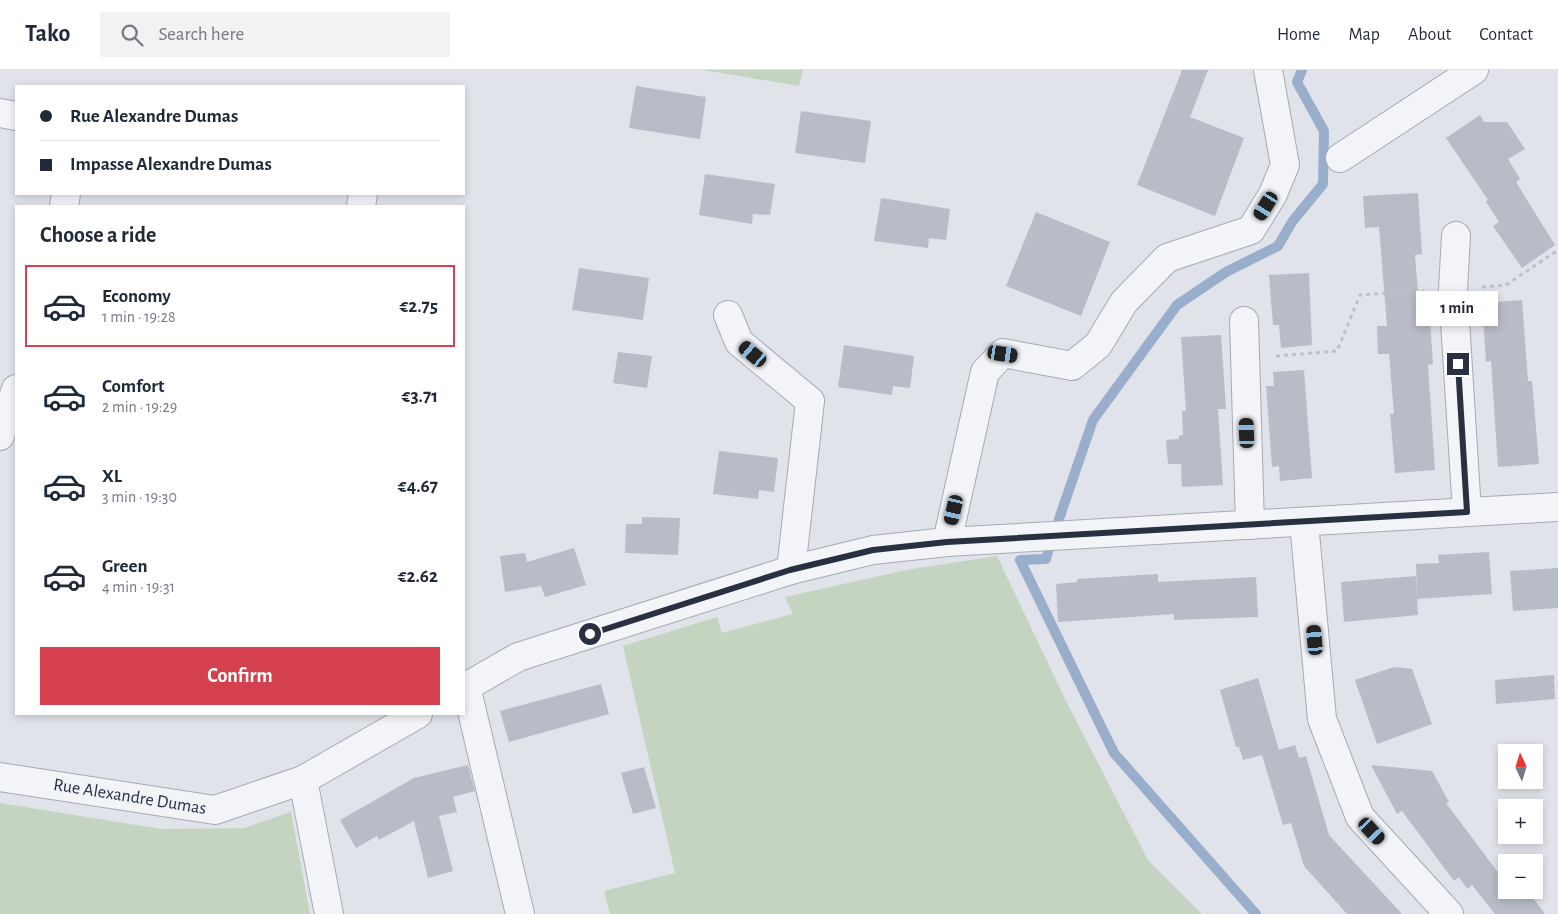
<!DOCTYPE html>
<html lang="en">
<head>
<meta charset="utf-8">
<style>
	:root { --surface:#fff; --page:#f2f2f3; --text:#1f2937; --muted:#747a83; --line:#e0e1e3; --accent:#d4404d }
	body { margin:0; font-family:"Alegreya Sans",sans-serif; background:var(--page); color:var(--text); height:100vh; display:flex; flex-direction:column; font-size:19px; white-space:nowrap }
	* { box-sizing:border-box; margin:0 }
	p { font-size:16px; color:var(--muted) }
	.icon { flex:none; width:28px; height:28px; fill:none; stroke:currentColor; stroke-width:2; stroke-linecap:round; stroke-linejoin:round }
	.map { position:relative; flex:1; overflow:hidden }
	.drawer { position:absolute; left:15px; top:135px; width:450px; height:510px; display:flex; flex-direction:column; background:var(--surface); border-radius:0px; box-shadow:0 2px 8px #0003 }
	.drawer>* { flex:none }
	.hud { position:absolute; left:15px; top:15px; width:450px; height:110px; border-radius:0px; box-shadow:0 2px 8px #0003; display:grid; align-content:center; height:110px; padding:0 25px; background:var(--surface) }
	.needle { width:32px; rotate:356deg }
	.tools { position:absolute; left:1498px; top:674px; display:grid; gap:10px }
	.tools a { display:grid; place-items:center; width:45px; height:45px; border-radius:0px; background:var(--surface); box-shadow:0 2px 8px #0003; font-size:25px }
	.end { position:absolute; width:22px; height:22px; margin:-11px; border:6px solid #283042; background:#fff; box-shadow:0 0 0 2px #fff }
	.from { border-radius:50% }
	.bubble { position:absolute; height:35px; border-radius:0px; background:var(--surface); box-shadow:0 2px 8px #0003; font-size:16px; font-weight:700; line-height:35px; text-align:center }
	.car { position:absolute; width:15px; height:30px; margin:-15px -8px; border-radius:6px; box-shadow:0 0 4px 1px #0007; background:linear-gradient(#222 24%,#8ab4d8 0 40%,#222 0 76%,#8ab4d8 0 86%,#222 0) }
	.hud b { display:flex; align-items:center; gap:18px; height:48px; font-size:19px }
	.hud b+b { border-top:1px solid var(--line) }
	.hud i { width:12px; height:12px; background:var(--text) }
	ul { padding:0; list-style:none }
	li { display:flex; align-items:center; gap:15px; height:82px; margin:0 10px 8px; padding:0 15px; border:2px solid transparent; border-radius:0px }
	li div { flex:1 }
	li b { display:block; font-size:19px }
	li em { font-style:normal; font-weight:700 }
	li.active { border-color:var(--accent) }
	li>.icon { width:45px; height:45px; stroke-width:1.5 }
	h2 { padding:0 25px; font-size:22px; line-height:60px }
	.action { display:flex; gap:10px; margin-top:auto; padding:10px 25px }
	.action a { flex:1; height:58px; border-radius:0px; background:var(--accent); color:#fff; font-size:20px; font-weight:700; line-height:58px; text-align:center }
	header { display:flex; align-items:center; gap:30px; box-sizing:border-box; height:70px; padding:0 25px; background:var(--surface); border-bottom:1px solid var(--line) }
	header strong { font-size:24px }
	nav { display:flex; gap:28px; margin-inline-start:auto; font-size:18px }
	.search { width:350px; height:45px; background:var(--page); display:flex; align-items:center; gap:12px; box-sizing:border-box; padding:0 18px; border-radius:0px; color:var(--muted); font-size:19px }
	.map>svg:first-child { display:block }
</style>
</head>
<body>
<header>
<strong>Tako</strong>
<div class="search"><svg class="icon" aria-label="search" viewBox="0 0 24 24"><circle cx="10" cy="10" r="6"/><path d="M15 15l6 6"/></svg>Search here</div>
<nav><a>Home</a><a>Map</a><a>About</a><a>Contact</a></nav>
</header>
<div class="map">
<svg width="1558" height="844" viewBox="0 0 1558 844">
	<rect width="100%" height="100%" fill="#e0e3e9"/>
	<g fill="#c4d4c1">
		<polygon points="703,0 803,0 799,16"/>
		<polygon points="997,486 1067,633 1148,790 1202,844 610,844 604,821 675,803 623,576 717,547 722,563 793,544 785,527 906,500"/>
		<polygon points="0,733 161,759 244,758 291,742 310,844 0,844"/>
	</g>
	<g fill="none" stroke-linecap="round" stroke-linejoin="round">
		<g stroke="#99aecb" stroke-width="10">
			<polyline points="1059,449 1093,350 1177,235 1226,202 1278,176 1292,152 1323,114 1324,61 1297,12 1302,0"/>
			<polyline points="1049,478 1046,489 1020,490 1114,683 1256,844"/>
		</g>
	</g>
	<g fill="#b7bcc7">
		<polygon points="1182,0 1208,0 1190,47 1244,68 1215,146 1137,115"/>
		<polygon points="636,16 706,27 700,69 629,58"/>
		<polygon points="801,41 871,51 865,93 795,83"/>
		<polygon points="1480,45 1484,52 1507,52 1525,79 1508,89 1520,109 1516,112 1555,175 1522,198 1493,156 1499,152 1486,132 1488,130 1446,68"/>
		<polygon points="705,104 775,114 770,145 753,144 752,154 699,145"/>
		<polygon points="1418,123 1422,184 1415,185 1419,235 1429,235 1433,294 1428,295 1435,400 1395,403 1390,344 1394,344 1389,284 1378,284 1377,256 1387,256 1379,157 1365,158 1363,126"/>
		<polygon points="881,128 950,139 946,170 929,168 928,178 874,171"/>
		<polygon points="1036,142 1110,172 1081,246 1006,216"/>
		<polygon points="579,198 649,208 643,250 572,240"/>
		<polygon points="1309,203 1312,275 1281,278 1279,255 1273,255 1269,205"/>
		<polygon points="1522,230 1528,311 1532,311 1539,394 1498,397 1491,291 1486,292 1482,233"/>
		<polygon points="1221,265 1226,339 1218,339 1223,415 1182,417 1181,394 1168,394 1166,370 1179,369 1179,366 1183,365 1182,341 1186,341 1181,267"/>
		<polygon points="844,275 914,286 910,318 893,316 892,325 838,317"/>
		<polygon points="618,282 652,286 647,318 613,313"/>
		<polygon points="1304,300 1312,408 1280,411 1279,396 1272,397 1266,316 1274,316 1273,302"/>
		<polygon points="719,381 778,388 774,422 759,420 758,429 713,424"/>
		<polygon points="642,447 680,448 678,485 625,483 626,454 642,454"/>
		<polygon points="574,478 586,515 545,527 541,516 505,522 500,486 525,483 527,492"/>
		<polygon points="1489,482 1492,524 1417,529 1416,494 1439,493 1438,485"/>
		<polygon points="1558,498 1558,538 1513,541 1510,501"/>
		<polygon points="1158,504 1158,512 1256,507 1258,547 1174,550 1174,544 1058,552 1056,514 1077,512 1077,509"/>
		<polygon points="1416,506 1418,545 1344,552 1341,512"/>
		<polygon points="1394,597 1412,599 1432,654 1377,674 1355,610"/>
		<polygon points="1554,605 1555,629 1496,634 1495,610"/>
		<polygon points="1258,608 1279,680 1295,675 1299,688 1306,686 1329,765 1402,844 1347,844 1304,796 1291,753 1283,755 1262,685 1243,690 1239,677 1236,677 1220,620"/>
		<polygon points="601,614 609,644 509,672 500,641"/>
		<polygon points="468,695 475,721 453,727 457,742 439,746 453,801 428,808 414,751 379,770 377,766 356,778 340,750 414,708"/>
		<polygon points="1371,695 1432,701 1449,732 1446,733 1506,813 1506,820 1527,820 1545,844 1495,844 1472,815 1467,819 1459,807 1454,811 1402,741 1397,744"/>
		<polygon points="644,697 656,738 633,744 621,703"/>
	</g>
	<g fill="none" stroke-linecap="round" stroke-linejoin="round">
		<g stroke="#a5aab4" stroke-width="30">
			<g id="minor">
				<polyline points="0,43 16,46"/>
				<polyline points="1340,88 1474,0"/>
				<polyline points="64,136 66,124"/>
				<polyline points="361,136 363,124"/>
				<polyline points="1456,166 1453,219 1467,442"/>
				<polyline points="728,245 739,272 810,331 791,500"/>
				<polyline points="1244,251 1250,455"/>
				<polyline points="0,366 16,319"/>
				<polyline points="1304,452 1322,649 1360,747 1449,844"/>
				<polyline points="947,472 985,302 1003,283 1072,296 1098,275 1124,232 1167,188 1251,160 1273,124 1285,95 1268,0"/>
				<polyline points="466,616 520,844"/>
				<polyline points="464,618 518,587 791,500 873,480 947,472 1558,437"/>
				<polyline points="0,707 215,740 303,710 418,644"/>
				<polyline points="303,710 329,844"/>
			</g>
		</g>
		<g stroke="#bec1c9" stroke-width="3" stroke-dasharray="4 4" stroke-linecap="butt">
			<polyline points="1482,217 1506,215 1558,180"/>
			<polyline points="1276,286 1337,281 1360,225 1424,221"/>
		</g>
		<use href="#minor" stroke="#f3f4f8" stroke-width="28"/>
	</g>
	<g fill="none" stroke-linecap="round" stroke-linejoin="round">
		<polyline stroke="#283042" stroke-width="6" points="590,564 790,500 873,480 947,472 1467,442 1458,294"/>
	</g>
	<g text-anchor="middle" stroke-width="4" stroke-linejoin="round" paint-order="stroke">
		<g font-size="18" fill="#283042" stroke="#eff2f7">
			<text transform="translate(130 726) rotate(9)" y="6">Rue Alexandre Dumas</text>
		</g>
	</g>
</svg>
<div class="tools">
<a><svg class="needle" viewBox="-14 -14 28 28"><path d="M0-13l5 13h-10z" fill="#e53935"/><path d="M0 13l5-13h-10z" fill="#747a83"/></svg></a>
<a>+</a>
<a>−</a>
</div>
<i class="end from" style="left:590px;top:564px"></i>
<i class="end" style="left:1458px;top:294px"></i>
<div class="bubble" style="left:1416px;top:221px;width:82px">1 min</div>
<i class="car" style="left:1266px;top:136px;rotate:212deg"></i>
<i class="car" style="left:753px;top:284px;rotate:310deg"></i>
<i class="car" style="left:1003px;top:284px;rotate:99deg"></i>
<i class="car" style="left:1247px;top:363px;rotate:358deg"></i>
<i class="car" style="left:954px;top:440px;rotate:193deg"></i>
<i class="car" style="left:1315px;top:570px;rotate:355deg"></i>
<i class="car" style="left:1372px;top:761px;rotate:137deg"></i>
<div class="hud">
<b><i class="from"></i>Rue Alexandre Dumas</b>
<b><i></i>Impasse Alexandre Dumas</b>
</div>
<section class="drawer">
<h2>Choose a ride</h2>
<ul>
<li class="active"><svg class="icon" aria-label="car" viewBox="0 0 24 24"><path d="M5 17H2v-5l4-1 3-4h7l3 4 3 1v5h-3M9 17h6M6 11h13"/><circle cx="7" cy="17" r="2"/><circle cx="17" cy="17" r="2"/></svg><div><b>Economy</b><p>1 min · 19:28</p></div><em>€2.75</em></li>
<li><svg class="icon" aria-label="car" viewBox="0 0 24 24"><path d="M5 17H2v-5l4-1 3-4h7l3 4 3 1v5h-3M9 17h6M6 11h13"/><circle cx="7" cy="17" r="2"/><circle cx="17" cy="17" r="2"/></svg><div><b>Comfort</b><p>2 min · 19:29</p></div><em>€3.71</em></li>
<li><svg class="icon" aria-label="car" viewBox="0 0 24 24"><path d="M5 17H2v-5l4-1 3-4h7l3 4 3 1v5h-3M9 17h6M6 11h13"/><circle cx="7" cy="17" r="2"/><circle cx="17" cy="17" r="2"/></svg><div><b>XL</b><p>3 min · 19:30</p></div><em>€4.67</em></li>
<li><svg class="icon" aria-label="car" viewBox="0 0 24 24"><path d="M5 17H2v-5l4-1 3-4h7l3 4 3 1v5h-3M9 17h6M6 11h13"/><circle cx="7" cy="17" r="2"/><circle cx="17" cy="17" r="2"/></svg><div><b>Green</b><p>4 min · 19:31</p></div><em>€2.62</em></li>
</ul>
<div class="action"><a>Confirm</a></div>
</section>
</div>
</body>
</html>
